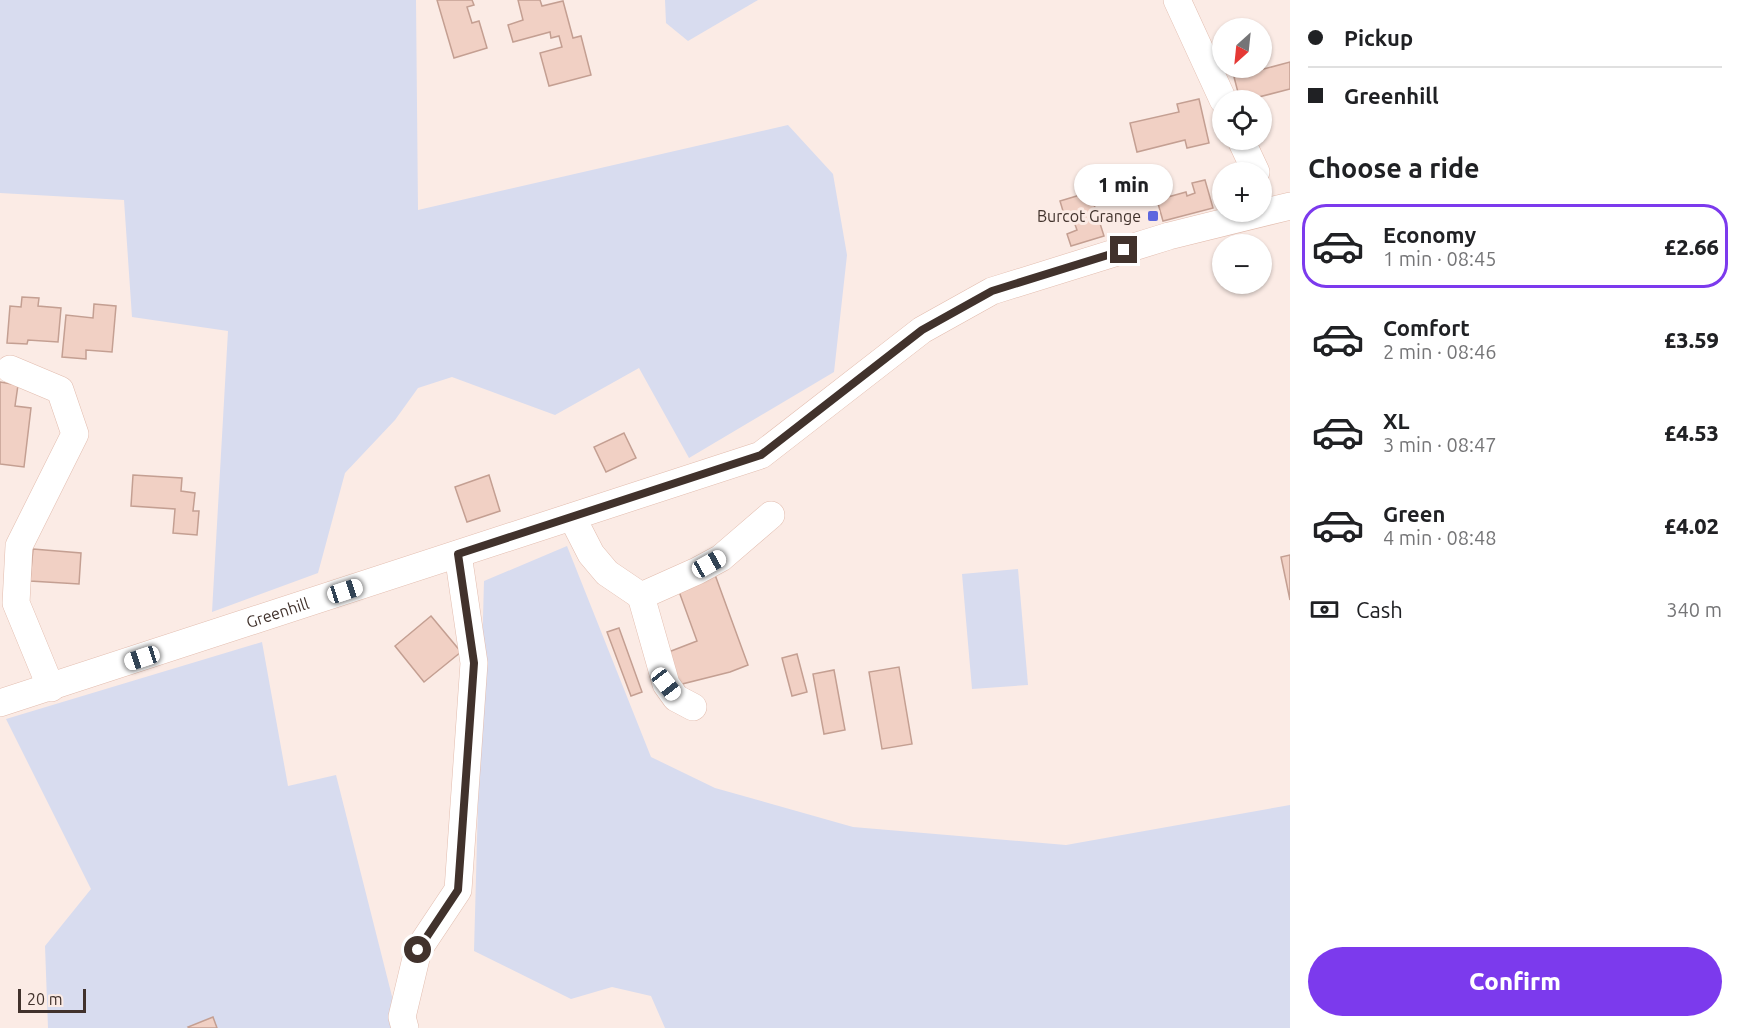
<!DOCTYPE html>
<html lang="en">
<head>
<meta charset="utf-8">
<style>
	:root { --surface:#fff; --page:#f6f6f6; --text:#202124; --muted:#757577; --line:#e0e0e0; --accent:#7c3aed }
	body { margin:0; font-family:Ubuntu,sans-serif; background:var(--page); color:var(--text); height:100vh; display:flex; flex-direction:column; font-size:22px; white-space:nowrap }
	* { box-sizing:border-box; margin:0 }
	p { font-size:20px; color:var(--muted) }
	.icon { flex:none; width:33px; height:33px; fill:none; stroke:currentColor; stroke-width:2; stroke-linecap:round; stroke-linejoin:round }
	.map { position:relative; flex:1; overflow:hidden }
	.details { display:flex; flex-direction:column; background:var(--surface); width:450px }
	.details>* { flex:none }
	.hud { display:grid; align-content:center; height:132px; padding:0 18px; background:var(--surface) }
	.needle { width:39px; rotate:207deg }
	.controls { position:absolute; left:1212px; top:18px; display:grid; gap:12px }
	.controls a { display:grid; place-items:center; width:60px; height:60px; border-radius:50%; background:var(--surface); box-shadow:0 2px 4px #0004; font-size:30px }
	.scale { position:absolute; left:18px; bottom:15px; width:68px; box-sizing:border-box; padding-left:6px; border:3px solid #41322c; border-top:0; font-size:16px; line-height:21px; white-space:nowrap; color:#41322c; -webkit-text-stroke:4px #fbebe5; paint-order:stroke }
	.end { position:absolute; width:27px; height:27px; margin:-14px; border:8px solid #41322c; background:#fff; box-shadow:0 0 0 3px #fff }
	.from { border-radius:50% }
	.bubble { position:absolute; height:42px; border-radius:21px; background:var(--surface); box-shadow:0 2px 4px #0004; font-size:20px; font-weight:800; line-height:42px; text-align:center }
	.car { position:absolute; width:18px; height:36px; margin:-18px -9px; border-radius:8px; box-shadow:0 0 4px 2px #0007; background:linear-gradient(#fff 24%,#345 0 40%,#fff 0 76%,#345 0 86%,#fff 0) }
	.hud b { display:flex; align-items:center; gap:21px; height:57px; font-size:22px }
	.hud b+b { border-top:2px solid var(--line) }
	.hud i { width:15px; height:15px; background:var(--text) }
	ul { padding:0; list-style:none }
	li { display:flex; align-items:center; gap:18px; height:84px; margin:0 12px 9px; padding:0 6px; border:3px solid transparent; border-radius:24px }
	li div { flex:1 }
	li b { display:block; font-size:22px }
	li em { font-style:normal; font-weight:800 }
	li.current { border-color:var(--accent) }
	li>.icon { width:54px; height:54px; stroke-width:1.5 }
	h2 { padding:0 18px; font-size:27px; line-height:72px }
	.pay { display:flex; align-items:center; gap:15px; height:66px; padding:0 18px; font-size:22px }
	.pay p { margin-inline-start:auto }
	.action { display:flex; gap:12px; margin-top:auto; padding:12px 18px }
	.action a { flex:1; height:69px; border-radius:36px; background:var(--accent); color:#fff; font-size:24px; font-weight:800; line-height:69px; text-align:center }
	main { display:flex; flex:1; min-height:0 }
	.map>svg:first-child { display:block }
</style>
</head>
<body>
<main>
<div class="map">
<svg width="1290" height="1028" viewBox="0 0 1290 1028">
	<rect width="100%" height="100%" fill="#fbebe5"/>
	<g fill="#d8dcef">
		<polygon points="0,0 416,0 418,210 788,125 833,174 847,255 834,372 689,458 639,368 555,415 452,377 418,388 395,420 345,473 318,573 212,612 228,331 132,317 124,200 0,193"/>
		<polygon points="665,0 758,0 688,41 666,23"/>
		<polygon points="567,546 651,757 715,788 853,827 1066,845 1290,805 1290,1028 665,1028 651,996 612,987 571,999 474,951 484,581"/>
		<polygon points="1018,569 1028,685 972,689 962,574"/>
		<polygon points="262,642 288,786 336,775 400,1028 48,1028 45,946 91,889 6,719"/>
	</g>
	<g fill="#f1d0c4" stroke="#c49f92" stroke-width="1.5">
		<polygon points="437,0 472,0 474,5 467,7 472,23 479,21 487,48 454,58"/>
		<polygon points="518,0 540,0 542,6 563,1 573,38 581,36 591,75 549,86 540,53 562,47 559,36 551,38 550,32 513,42 508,25 523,20"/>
		<polygon points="1290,62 1290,89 1247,100 1240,100 1234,77"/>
		<polygon points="1199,99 1209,143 1187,148 1185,140 1137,152 1130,123 1179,112 1177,104"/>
		<polygon points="1205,180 1213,208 1163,221 1157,200 1186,192 1187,196 1195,193 1192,183"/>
		<polygon points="1090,192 1104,236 1071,246 1067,234 1077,230 1073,219 1066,221 1060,201"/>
		<polygon points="22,297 39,298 38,306 61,308 58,342 28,340 27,344 7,343 10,306 21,307"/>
		<polygon points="94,304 116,306 112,352 86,350 86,359 62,357 66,315 93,318"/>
		<polygon points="0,382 18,385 15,406 31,408 24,467 0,464"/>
		<polygon points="624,433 636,458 606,472 594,447"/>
		<polygon points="133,475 182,478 181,491 195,493 193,511 199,511 197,535 173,533 175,509 131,506"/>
		<polygon points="489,475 500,511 467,522 455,487"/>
		<polygon points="33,549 81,553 79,584 30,581"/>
		<polygon points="1290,555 1290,600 1281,557"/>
		<polygon points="714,572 748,665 730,672 678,685 666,653 697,641 677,586"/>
		<polygon points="431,616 461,652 424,682 395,646"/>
		<polygon points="619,628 642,692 631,696 607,632"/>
		<polygon points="797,654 807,692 792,696 782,658"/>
		<polygon points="899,667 912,744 882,749 869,672"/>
		<polygon points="834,670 845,730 824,734 813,674"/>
		<polygon points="213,1017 217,1028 189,1028 188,1027"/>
	</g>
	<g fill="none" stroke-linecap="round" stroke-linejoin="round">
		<g stroke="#e2bcae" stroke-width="28">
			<g id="minor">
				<polyline points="1177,0 1223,100"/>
				<polyline points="1241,140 1256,172"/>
				<polyline points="10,369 60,390 75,434 19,546 16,603 51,688"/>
				<polyline points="572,517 591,554 607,573 641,596 697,571 721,558 771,515"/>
				<polyline points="641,596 666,684 676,698 693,707"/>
				<path id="s1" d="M0 703 761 455 922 330 992 291 1169 236 1290 206"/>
				<polyline points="405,1028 402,1017 418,950 458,890 474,663 458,554"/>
			</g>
		</g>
		<use href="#minor" stroke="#fff" stroke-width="27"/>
	</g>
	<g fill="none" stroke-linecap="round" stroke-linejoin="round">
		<polyline stroke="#41322c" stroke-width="8" points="418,950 458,890 474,663 458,554 761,455 922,330 992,291 1124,250"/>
	</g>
	<rect fill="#5d67df" stroke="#fbebe5" stroke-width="2" x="1147" y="210" width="12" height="12" rx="3"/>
	<g text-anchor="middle" stroke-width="6" stroke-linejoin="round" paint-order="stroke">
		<g font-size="16" fill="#41322c" stroke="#fbebe5" text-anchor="end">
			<text x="1141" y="222">Burcot Grange</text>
		</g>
		<g font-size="16" fill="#41322c" stroke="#fbebe5">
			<text dy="6" stroke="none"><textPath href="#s1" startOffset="292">Greenhill</textPath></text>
		</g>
	</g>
</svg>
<div class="controls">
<a><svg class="needle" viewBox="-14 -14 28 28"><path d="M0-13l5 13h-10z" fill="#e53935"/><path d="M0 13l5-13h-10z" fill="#757577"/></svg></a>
<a><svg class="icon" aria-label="locate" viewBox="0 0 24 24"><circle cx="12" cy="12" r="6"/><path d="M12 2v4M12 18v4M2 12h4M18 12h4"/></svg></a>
<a>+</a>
<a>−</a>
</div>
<div class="scale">20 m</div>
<i class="end from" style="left:418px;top:950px"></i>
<i class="end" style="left:1124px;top:250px"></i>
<div class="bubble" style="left:1074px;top:164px;width:99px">1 min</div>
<i class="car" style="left:709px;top:564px;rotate:61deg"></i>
<i class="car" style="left:345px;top:591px;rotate:72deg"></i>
<i class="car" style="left:142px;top:658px;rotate:252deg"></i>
<i class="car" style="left:666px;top:684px;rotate:142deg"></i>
</div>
<section class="details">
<div class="hud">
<b><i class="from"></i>Pickup</b>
<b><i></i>Greenhill</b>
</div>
<h2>Choose a ride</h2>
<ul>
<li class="current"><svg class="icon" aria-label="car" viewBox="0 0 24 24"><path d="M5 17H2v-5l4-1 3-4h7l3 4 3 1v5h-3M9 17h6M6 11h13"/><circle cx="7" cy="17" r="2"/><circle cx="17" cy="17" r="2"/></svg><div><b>Economy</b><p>1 min · 08:45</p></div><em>£2.66</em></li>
<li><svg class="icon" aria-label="car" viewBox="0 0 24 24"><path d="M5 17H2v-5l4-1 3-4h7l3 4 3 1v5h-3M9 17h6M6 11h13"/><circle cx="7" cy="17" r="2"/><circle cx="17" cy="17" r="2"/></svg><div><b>Comfort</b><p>2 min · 08:46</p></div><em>£3.59</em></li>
<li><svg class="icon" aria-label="car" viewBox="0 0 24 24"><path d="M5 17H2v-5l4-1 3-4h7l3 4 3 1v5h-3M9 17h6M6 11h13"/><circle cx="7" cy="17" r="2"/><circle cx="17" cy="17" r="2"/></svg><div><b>XL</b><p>3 min · 08:47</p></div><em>£4.53</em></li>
<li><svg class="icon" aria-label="car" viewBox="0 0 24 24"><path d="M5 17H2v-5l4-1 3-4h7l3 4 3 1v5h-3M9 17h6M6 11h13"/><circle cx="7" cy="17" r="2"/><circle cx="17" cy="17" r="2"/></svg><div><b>Green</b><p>4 min · 08:48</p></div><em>£4.02</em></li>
</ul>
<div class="pay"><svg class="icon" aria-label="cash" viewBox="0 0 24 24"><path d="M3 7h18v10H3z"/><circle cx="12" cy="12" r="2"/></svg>Cash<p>340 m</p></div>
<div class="action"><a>Confirm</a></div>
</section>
</main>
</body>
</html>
